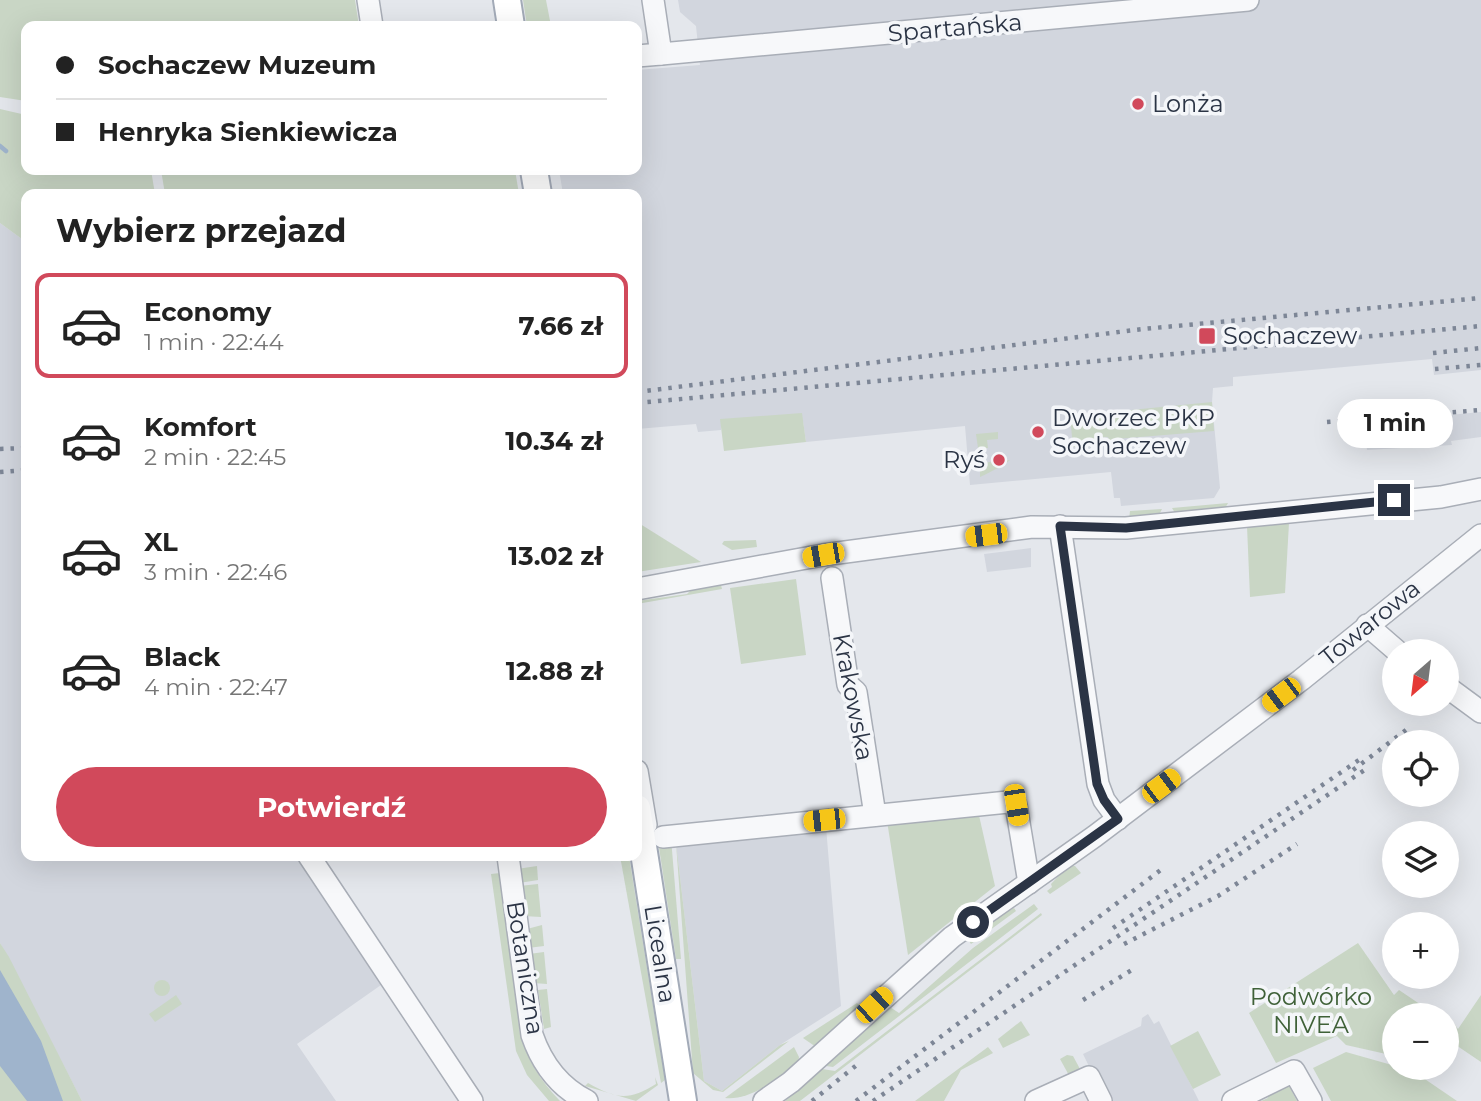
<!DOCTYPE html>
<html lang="pl">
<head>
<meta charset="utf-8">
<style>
	:root { --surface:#fff; --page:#f2f2f2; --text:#222; --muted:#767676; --line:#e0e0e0; --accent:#d1495b }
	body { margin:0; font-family:Montserrat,sans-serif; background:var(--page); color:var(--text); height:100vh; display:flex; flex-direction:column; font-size:26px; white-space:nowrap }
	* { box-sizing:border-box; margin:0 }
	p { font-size:23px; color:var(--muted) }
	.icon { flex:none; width:38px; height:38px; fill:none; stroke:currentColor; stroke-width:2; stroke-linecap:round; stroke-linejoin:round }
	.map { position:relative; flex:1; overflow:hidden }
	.sheet { position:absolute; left:21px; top:189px; width:621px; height:672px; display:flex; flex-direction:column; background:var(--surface); border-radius:14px; box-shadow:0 7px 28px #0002 }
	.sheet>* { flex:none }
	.guide { position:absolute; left:21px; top:21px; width:621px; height:154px; border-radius:14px; box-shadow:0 7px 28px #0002; display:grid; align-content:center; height:154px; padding:0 35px; background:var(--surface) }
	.needle { width:46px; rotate:208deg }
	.fabs { position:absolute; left:1382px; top:639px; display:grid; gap:14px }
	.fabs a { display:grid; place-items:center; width:77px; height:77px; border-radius:50%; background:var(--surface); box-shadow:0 7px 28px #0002; font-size:35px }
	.end { position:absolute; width:32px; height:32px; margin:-16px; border:9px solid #2b3445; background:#fff; box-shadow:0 0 0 4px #fff }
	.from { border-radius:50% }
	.bubble { position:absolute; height:49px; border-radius:24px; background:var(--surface); box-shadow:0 7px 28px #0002; font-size:23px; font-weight:700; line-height:49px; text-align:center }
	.car { position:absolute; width:21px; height:42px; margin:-21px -10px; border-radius:9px; box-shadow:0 0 5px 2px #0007; background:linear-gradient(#f5c518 24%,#345 0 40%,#f5c518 0 76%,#345 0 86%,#f5c518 0) }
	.guide b { display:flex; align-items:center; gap:24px; height:66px; font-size:26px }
	.guide b+b { border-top:2px solid var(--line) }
	.guide i { width:18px; height:18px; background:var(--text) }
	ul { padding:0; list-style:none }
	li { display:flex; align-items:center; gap:21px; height:105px; margin:0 14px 10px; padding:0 21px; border:4px solid transparent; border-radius:14px }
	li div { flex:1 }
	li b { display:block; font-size:26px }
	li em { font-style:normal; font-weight:700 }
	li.active { border-color:var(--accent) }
	li>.icon { width:63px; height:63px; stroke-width:1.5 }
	h2 { padding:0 35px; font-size:32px; line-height:84px }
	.primary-button { display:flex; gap:14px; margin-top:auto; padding:14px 35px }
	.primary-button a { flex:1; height:80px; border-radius:42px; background:var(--accent); color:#fff; font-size:28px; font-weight:700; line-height:80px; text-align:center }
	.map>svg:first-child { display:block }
</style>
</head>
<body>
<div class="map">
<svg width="1481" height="1101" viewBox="0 0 1481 1101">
	<rect width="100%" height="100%" fill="#e4e7ec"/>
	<g fill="#d2d6de">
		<polygon points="678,0 1481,0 1481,370 1434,375 1432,359 1233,377 1233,386 1213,388 1212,402 1220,488 1214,498 1121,506 1120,498 1114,498 1111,472 970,485 965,426 806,442 803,421 721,419 721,430 698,432 696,424 637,429 637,194 563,194 559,170 637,170 637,70 700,65 696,26 680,12"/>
		<polygon points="0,223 26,242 26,856 327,856 308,876 381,985 297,1044 336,1101 82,1101 0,943"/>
		<polygon points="1481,412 1481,437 1451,441 1452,445 1367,450 1365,423"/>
		<polygon points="1031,548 1031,567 987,572 984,554"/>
		<polygon points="826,827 841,1006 780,1045 722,1091 704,1081 676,843"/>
		<polygon points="1148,1014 1154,1024 1159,1021 1199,1101 1106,1101 1083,1054 1141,1026 1142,1018"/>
	</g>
	<g fill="#c9d6c5">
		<polygon points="0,0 355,0 359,26 26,26 26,101 0,97"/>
		<polygon points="523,0 546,0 551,26 527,26"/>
		<polygon points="0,109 26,115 26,170 151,170 155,194 26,194 26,242 0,223"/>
		<polygon points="161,170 515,170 519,194 165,194"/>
		<polygon points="1212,402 1214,431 1115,439 1109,443 1108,437 1092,439 1091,446 1073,447 1070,416"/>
		<polygon points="802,413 806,442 724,451 720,419"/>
		<polygon points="998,432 998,439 987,440 988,448 978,448 976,434"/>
		<path d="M1010 460C1006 464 985 475 980 477V463Z"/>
		<polygon points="1228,503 1224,510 1175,513 1172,508"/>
		<polygon points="1162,509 1159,515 1129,520 1130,511"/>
		<polygon points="637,522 701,562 637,572"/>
		<polygon points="1289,523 1285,593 1250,597 1247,526"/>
		<polygon points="756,540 757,547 732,550 722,544 724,541"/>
		<polygon points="796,579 806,655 741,664 730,588"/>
		<polygon points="721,585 722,589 637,604 637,601 687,594 691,590"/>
		<polygon points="978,811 995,886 908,955 887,821"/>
		<polygon points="671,838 681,959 676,959 658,841"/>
		<polygon points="676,843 704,1081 722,1091 780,1045 789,1041 723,1092 713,1090 693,1073"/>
		<polygon points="620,856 629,856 665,1080 661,1083"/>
		<polygon points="537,866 538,880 519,883 517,869"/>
		<polygon points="1068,866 1075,866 1081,873 1050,894 1047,891 1052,887 1051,884"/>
		<path d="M500 873 520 1034C528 1061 540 1080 560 1101H549L527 1075 516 1051 491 874Z"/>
		<polygon points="538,884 541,917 523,916 519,886"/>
		<polygon points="1034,904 1038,909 833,1067 826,1066 890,1007 899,1013 973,948"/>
		<polygon points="1014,908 1016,911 971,944 967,938 968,933"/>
		<polygon points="1041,913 1042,915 800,1101 785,1101 822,1069 835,1071"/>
		<polygon points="542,925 544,946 528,948 527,929"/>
		<polygon points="0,943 9,957 82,1101 0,1101"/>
		<polygon points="1358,943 1394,995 1399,990 1436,1015 1395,1015 1395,1056 1346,1045 1337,1036 1276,1063 1249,1013"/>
		<polygon points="544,952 547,984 533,983 529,954"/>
		<circle cx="162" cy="988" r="8"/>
		<polygon points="547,989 551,1027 544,1029 538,990"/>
		<polygon points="176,995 182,1004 155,1022 149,1014"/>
		<polygon points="1481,995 1481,1062 1447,1039 1447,1029 1453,1022 1458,1029"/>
		<polygon points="857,1003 861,1007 816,1047 803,1038"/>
		<polygon points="1021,1021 1030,1035 1003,1048 998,1039"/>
		<polygon points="1198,1031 1221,1075 1193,1089 1170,1046"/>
		<path d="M794 1047 799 1057 798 1064C780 1078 749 1101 725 1098Z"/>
		<polygon points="988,1047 993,1053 961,1070 944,1101 915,1101"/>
		<polygon points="1346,1052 1413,1071 1457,1101 1331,1101 1313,1068"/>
		<polygon points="1067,1055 1073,1056 1080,1069 1071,1079 1060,1059"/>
		<path d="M655 1077 658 1085 636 1101 585 1086 588 1083C616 1099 629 1101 656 1084Z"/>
		<polygon points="1288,1084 1297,1101 1261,1101 1268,1098 1266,1094"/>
	</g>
	<polygon fill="#9fb4cc" points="0,970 41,1041 63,1101 27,1101 0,1066"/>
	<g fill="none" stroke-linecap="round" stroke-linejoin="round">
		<polyline stroke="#9fb4cc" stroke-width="4.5" points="0,146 6,151"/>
		<g stroke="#a9aeb7" stroke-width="24">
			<g id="minor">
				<polyline points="368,0 372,26"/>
				<polyline points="653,0 661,54 1248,0"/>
				<polyline points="637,56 661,54"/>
				<polyline points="1060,526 1098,784 1104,800 1118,819"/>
				<polyline points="832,578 848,685 856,692 875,815"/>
				<polyline points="637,589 823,555 1032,527 1126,528 1441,497 1481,489"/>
				<polyline points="1367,625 1397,651"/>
				<polyline points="1447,687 1481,712"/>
				<polyline points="637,771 646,825"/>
				<polyline points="663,837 1008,802 1016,805 1029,883"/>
				<polyline points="309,856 472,1101"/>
				<path d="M508 856 532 1035C542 1064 559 1087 587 1101"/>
				<polyline points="764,1101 791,1082 952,937 1095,836 1301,680 1481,535"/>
				<polyline points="1036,1101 1089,1077 1101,1101"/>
				<polyline points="1233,1101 1294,1071 1311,1101"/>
			</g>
		</g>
		<g stroke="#a3abb8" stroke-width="30">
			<g id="major">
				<polyline points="507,0 511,26"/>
				<polyline points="534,170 538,194"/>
				<polyline points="637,808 683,1101"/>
			</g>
		</g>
		<use href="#minor" stroke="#f7f8fa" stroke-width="21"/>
		<use href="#major" stroke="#fff" stroke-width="26"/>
		<g stroke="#7d8696" stroke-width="4.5" stroke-dasharray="3.5 7" stroke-linecap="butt">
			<polyline points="1433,353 1481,348"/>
			<polyline points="1435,369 1481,365"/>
			<polyline points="637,392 1143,329 1481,298"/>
			<polyline points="637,403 1481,326"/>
			<polyline points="1327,422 1481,410"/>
			<polyline points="0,449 26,448"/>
			<polyline points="0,472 26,470"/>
			<polyline points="1353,770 1406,730"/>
			<polyline points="1113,928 1359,760"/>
			<polyline points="1124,944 1218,896 1297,844"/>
			<polyline points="1083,1000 1135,968"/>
			<polyline points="812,1101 858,1064"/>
			<polyline points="856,1101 1162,869"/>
			<polyline points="873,1101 1366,769"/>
		</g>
	</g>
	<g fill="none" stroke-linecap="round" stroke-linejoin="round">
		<polyline stroke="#2b3445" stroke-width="9" points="973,922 1118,819 1104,800 1097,784 1060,526 1126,528 1394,500"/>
	</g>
	<g fill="#d1495b" stroke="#f4f6f9" stroke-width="2.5">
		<circle cx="1138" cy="104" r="7"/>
		<rect x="1198" y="327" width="18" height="18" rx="3.5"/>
		<circle cx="1038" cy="432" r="7"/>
		<circle cx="999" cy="460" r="7"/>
	</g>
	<g text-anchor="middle" stroke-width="7" stroke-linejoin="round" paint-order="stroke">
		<g font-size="24" fill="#2b3445" stroke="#f4f6f9">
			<text transform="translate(955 28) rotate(-5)" y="8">Spartańska</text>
			<text transform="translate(1370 623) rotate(-39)" y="8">Towarowa</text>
			<text transform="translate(853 697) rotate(79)" y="8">Krakowska</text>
			<text transform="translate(660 954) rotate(81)" y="8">Licealna</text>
			<text transform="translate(525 968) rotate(81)" y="8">Botaniczna</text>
		</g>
		<g font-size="24" fill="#2b3445" stroke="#f4f6f9" text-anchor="start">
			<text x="1152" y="112">Lonża</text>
			<text x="1223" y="344">Sochaczew</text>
			<text x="1052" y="426">Dworzec PKP<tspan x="1052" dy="28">Sochaczew</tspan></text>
			<text x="985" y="468" text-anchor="end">Ryś</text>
		</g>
		<g font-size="24" fill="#3f6138" stroke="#f4f6f9">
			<text x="1311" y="1005">Podwórko<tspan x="1311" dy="28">NIVEA</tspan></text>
		</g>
	</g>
</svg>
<div class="fabs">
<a><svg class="needle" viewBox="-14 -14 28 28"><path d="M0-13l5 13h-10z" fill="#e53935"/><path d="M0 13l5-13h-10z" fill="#767676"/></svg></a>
<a><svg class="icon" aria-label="locate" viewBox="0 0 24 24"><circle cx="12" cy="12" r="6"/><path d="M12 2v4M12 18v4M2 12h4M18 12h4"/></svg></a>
<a><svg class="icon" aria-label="layers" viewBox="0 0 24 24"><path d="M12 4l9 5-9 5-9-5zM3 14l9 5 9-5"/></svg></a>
<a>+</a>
<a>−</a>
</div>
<i class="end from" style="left:973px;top:922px"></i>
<i class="end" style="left:1394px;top:500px"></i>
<div class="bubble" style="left:1337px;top:399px;width:116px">1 min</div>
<i class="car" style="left:986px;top:535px;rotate:263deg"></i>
<i class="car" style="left:823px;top:555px;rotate:260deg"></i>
<i class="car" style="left:1281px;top:695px;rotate:233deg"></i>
<i class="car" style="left:1161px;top:786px;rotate:53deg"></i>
<i class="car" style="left:1016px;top:805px;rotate:171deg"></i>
<i class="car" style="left:824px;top:820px;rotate:264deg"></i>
<i class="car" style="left:874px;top:1005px;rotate:47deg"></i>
<div class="guide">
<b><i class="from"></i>Sochaczew Muzeum</b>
<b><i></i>Henryka Sienkiewicza</b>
</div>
<section class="sheet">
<h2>Wybierz przejazd</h2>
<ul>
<li class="active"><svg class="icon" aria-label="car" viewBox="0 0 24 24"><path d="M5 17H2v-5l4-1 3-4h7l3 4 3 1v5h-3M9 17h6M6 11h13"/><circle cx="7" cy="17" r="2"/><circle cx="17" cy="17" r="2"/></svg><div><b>Economy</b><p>1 min · 22:44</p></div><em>7.66 zł</em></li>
<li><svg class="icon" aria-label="car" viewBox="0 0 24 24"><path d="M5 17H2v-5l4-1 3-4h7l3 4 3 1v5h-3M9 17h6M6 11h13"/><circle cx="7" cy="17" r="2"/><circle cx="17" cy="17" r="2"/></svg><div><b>Komfort</b><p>2 min · 22:45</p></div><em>10.34 zł</em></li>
<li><svg class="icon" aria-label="car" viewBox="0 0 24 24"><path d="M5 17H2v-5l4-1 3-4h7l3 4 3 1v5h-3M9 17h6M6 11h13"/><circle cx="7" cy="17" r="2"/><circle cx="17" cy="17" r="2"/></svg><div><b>XL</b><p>3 min · 22:46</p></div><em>13.02 zł</em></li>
<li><svg class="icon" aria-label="car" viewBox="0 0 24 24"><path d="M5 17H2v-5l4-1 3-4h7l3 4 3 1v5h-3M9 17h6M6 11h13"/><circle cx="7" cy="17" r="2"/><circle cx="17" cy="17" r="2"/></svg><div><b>Black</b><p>4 min · 22:47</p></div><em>12.88 zł</em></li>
</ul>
<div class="primary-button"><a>Potwierdź</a></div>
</section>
</div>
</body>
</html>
